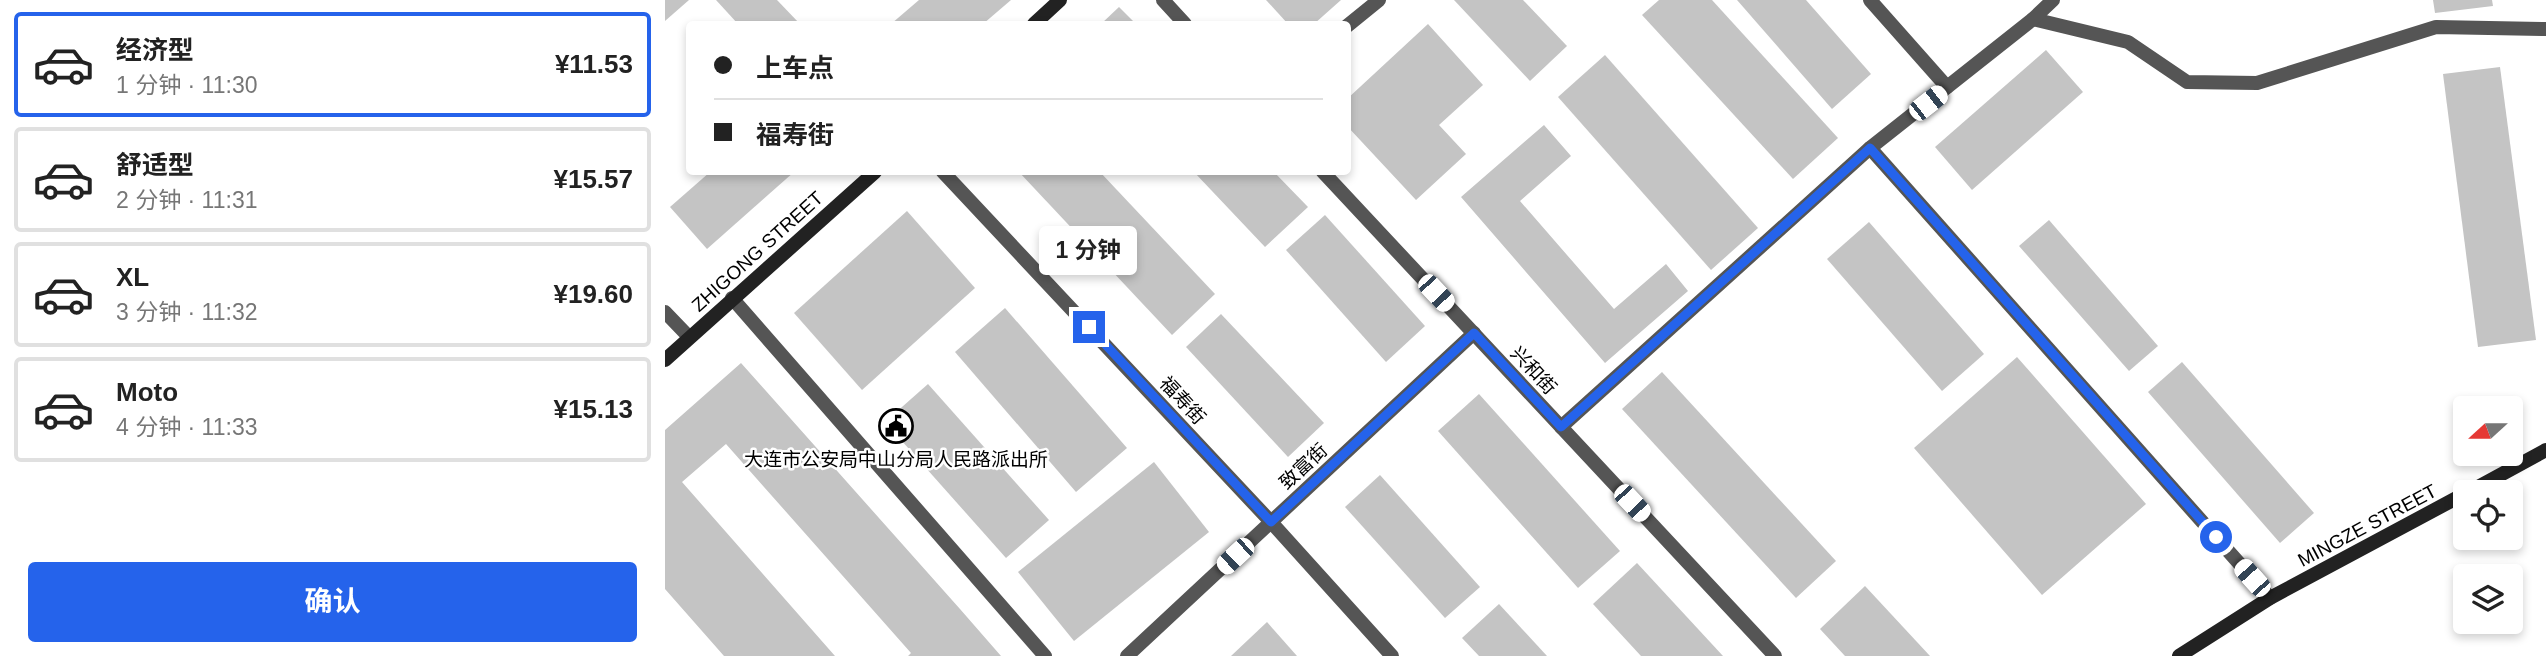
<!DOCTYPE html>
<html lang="zh">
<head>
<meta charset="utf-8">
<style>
	:root { --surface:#fff; --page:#f2f2f2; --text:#222; --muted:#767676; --line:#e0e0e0; --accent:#2563eb }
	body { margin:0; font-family:Arial,"Noto Sans SC",sans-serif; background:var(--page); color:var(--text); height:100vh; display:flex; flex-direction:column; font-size:26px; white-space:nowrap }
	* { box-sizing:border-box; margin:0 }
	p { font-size:23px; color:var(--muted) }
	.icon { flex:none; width:38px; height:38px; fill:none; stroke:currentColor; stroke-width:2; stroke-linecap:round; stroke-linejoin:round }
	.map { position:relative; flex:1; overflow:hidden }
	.details { display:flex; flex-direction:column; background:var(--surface); width:665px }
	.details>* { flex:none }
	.top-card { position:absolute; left:21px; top:21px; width:665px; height:154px; border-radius:7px; box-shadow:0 4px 10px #0003; display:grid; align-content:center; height:154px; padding:0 28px; background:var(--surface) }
	.needle { width:46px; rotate:249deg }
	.fabs { position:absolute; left:1788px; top:396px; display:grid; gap:14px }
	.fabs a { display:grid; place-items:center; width:70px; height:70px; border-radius:7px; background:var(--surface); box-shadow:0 4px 10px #0003; font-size:35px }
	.end { position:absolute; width:32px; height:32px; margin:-16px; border:9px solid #2563eb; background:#fff; box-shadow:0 0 0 4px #fff }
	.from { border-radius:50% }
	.bubble { position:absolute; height:49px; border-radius:7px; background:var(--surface); box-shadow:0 4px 10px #0003; font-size:23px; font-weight:700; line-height:49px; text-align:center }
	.car { position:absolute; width:21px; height:42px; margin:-21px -10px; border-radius:9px; box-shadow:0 0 5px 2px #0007; background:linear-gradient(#fff 24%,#345 0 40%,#fff 0 76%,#345 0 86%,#fff 0) }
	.top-card b { display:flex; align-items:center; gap:24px; height:66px; font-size:26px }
	.top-card b+b { border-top:2px solid var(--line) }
	.top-card i { width:18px; height:18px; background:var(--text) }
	ul { padding:12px 0 0; list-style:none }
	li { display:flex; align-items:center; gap:21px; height:105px; margin:0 14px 10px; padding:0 14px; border:4px solid var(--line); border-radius:7px }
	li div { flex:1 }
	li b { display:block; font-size:26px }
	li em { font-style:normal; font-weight:700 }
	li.selected { border-color:var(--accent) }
	li>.icon { width:63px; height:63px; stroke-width:1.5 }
	.cta { display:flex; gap:14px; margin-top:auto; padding:14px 28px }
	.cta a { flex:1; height:80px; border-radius:7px; background:var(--accent); color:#fff; font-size:28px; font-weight:700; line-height:80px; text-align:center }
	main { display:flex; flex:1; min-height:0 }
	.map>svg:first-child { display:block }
</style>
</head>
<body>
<main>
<section class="details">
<ul>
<li class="selected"><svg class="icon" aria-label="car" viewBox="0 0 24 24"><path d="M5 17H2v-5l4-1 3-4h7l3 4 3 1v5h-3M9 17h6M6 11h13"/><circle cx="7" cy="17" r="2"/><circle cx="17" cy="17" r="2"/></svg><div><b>经济型</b><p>1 分钟 · 11:30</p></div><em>¥11.53</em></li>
<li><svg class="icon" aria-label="car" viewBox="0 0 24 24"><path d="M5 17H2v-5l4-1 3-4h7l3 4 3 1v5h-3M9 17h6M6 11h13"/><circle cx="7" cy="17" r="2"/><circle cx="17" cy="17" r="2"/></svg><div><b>舒适型</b><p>2 分钟 · 11:31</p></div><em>¥15.57</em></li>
<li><svg class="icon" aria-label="car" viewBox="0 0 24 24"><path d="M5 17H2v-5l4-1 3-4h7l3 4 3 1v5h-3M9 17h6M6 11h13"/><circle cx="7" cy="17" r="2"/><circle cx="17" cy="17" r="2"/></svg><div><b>XL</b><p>3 分钟 · 11:32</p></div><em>¥19.60</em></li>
<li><svg class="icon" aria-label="car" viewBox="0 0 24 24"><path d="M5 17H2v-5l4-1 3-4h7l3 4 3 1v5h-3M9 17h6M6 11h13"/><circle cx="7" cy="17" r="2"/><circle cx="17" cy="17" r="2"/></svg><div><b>Moto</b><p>4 分钟 · 11:33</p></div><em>¥15.13</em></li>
</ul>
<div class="cta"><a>确认</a></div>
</section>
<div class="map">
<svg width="1881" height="656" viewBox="0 0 1881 656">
	<rect width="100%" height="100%" fill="#fff"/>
	<g fill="#c4c4c4">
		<polygon points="0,0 24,0 0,21"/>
		<polygon points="51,0 112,0 135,24 73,24"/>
		<polygon points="254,0 346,0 318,24 226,24"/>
		<polygon points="601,0 676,0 649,24 623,24"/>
		<polygon points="789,0 858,0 902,46 865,81"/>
		<polygon points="994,0 1047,0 1173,138 1128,179 977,15"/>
		<polygon points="1072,0 1141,0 1206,74 1167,109"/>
		<polygon points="1768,0 1827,0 1828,6 1770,13"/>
		<polygon points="454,7 471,24 436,24"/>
		<polygon points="763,24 818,85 774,125 801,154 751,200 682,126 682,99"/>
		<polygon points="1381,50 1418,92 1307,190 1270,147"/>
		<polygon points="940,55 1093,228 1046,270 893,97"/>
		<polygon points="1835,67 1871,340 1813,347 1778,74"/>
		<polygon points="879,125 906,156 855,201 949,309 1001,264 1023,291 940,363 796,197"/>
		<polygon points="45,172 129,172 42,249 5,207"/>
		<polygon points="354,172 435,172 550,294 507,335"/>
		<polygon points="529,172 609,172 643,207 600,247"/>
		<polygon points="242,211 310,288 197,390 129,313"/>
		<polygon points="660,215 760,326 721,362 621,250"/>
		<polygon points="1384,220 1493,346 1464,371 1354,246"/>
		<polygon points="1204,222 1319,354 1277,391 1162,259"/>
		<polygon points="340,308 462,448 411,492 290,352"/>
		<polygon points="556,314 659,423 623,457 521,347"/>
		<polygon points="1352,357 1481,504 1377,595 1249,448"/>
		<polygon points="1517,362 1649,513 1615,543 1483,392"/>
		<polygon points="76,363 295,609 336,656 243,656 246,653 61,444 17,482 170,656 59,656 0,589 0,430"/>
		<polygon points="997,372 1171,561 1131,598 957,409"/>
		<polygon points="263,384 384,520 341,558 220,422"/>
		<polygon points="814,394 955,551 913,588 773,431"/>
		<polygon points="489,462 544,532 409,641 353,572"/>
		<polygon points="715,475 815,587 780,618 680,507"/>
		<polygon points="972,563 1058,656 976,656 928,604"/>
		<polygon points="1200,586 1265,656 1180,656 1155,629"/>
		<polygon points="834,604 882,656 814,656 797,638"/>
		<polygon points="602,622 632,656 566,656"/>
	</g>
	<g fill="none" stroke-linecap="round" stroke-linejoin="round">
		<g stroke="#555" stroke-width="14">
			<polyline points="682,26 714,0"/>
			<polyline points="67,298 380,656"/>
			<polyline points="0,312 24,337"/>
		</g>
		<g stroke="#555" stroke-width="14">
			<polyline points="498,0 520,24"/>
			<polyline points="1205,0 1282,87"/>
			<polyline points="1368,19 1463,42 1522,82 1592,83 1771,27 1881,29"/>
			<polyline points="1205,148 1605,598"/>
			<polyline points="278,172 606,522 727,656"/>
			<polyline points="658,172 1110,656"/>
			<polyline points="896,427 1205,148 1368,19 1388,0"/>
			<polyline points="462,656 809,333"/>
		</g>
		<g stroke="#222" stroke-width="14">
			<polyline points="369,24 395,0"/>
			<polyline points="0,360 210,172"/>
			<polyline points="1804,492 1881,450"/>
			<polyline points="1514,656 1605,598 1801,493"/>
		</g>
	</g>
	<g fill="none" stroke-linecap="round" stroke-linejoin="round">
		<polyline stroke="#2563eb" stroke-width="9" points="424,327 606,522 809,333 896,427 1205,148 1551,537"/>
	</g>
	<defs>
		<g id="civic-ring" transform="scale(1.75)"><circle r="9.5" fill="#fff" stroke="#000" stroke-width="1.5"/><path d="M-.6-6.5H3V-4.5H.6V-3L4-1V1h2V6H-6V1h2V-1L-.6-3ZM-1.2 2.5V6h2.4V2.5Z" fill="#000"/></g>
	</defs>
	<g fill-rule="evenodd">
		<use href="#civic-ring" x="231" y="426"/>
	</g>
	<g text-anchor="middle" stroke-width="5" stroke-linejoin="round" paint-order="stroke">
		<g font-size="19" fill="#000" stroke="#fff">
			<text transform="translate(92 251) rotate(-42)" y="7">ZHIGONG STREET</text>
			<text transform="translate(869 370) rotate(47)" y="7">兴和街</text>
			<text transform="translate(518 400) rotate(47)" y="7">福寿街</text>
			<text transform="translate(638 466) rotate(-43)" y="7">致富街</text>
			<text transform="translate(1702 525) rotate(-28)" y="7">MINGZE STREET</text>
		</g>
		<g font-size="19" fill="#000" stroke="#fff">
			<text x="231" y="466">大连市公安局中山分局人民路派出所</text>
		</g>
	</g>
</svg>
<div class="fabs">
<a><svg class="needle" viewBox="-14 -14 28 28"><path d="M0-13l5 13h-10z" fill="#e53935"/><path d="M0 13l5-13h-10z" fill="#767676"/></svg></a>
<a><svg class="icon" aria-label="locate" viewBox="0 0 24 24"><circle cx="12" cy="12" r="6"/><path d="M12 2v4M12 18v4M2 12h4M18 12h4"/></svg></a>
<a><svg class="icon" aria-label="layers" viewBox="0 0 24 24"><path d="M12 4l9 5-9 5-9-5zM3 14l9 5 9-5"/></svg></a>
</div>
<i class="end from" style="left:1551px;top:537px"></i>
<i class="end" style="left:424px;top:327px"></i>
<div class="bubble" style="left:374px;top:226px;width:98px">1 分钟</div>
<i class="car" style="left:1263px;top:103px;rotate:52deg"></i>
<i class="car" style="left:771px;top:293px;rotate:137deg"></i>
<i class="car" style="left:967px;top:503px;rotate:137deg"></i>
<i class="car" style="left:570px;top:556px;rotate:227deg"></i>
<i class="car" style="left:1587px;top:578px;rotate:318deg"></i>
<div class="top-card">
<b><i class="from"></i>上车点</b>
<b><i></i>福寿街</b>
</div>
</div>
</main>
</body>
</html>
